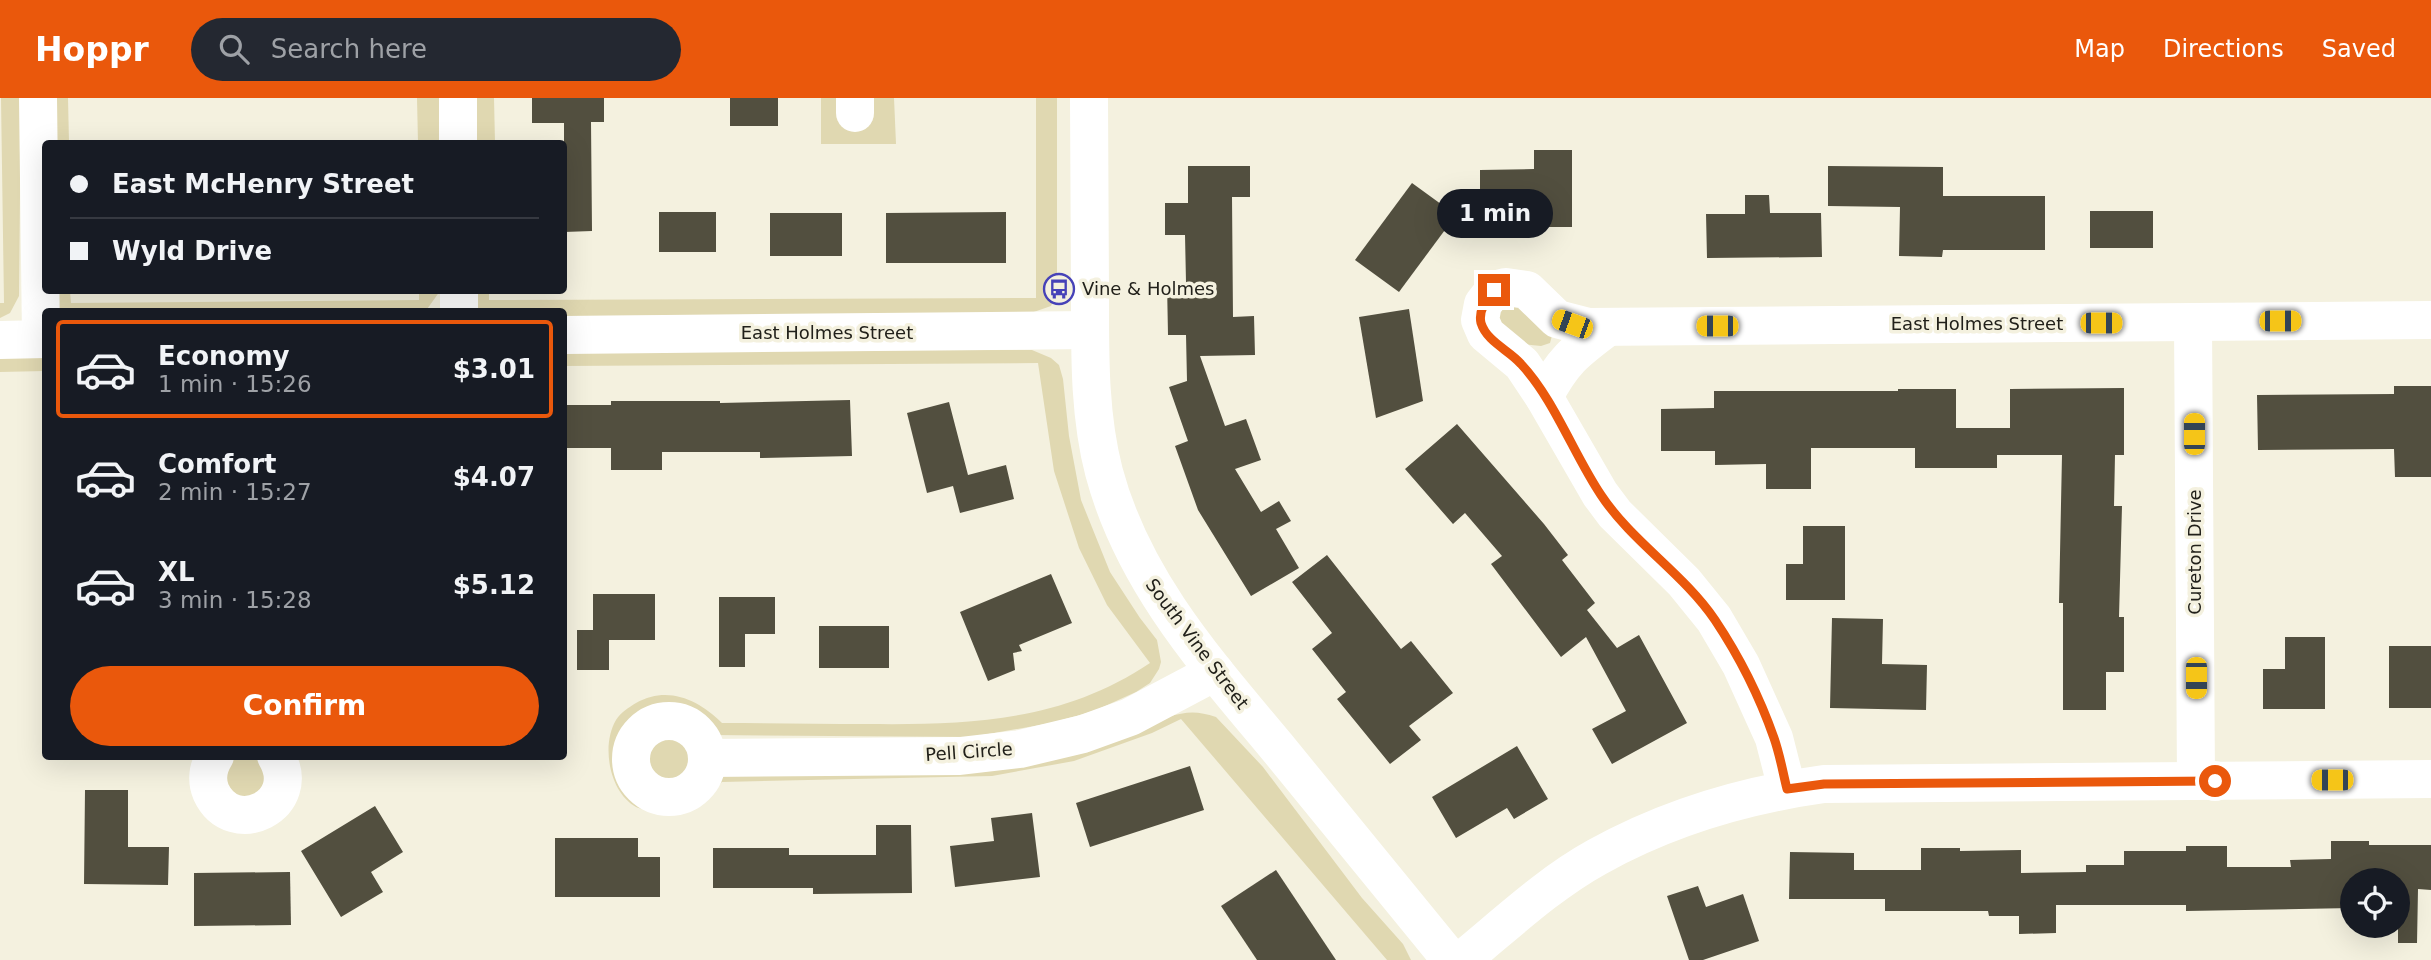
<!DOCTYPE html>
<html lang="en">
<head>
<meta charset="utf-8">
<style>
	:root { --surface:#171b24; --page:#242831; --text:#f1f3f6; --muted:#9ea1a6; --line:#363941; --accent:#ea580c }
	body { margin:0; font-family:"DejaVu Sans",sans-serif; background:var(--page); color:var(--text); height:100vh; display:flex; flex-direction:column; font-size:26px; white-space:nowrap }
	* { box-sizing:border-box; margin:0 }
	p { font-size:23px; color:var(--muted) }
	.icon { flex:none; width:38px; height:38px; fill:none; stroke:currentColor; stroke-width:2; stroke-linecap:round; stroke-linejoin:round }
	.map { position:relative; flex:1; overflow:hidden }
	.side { position:absolute; left:42px; top:210px; width:525px; height:452px; display:flex; flex-direction:column; background:var(--surface); border-radius:7px; box-shadow:0 7px 28px #0002 }
	.side>* { flex:none }
	.hud { position:absolute; left:42px; top:42px; width:525px; height:154px; border-radius:7px; box-shadow:0 7px 28px #0002; display:grid; align-content:center; height:154px; padding:0 28px; background:var(--surface) }
	.tools { position:absolute; left:2340px; top:770px; display:grid; gap:14px }
	.tools a { display:grid; place-items:center; width:70px; height:70px; border-radius:50%; background:var(--surface); box-shadow:0 7px 28px #0002; font-size:35px }
	.end { position:absolute; width:32px; height:32px; margin:-16px; border:9px solid #ea580c; background:#fff; box-shadow:0 0 0 4px #fff }
	.from { border-radius:50% }
	.bubble { position:absolute; height:49px; border-radius:24px; background:var(--surface); box-shadow:0 7px 28px #0002; font-size:23px; font-weight:700; line-height:49px; text-align:center }
	.car { position:absolute; width:21px; height:42px; margin:-21px -10px; border-radius:9px; box-shadow:0 0 5px 2px #0007; background:linear-gradient(#f5c518 24%,#345 0 40%,#f5c518 0 76%,#345 0 86%,#f5c518 0) }
	.hud b { display:flex; align-items:center; gap:24px; height:66px; font-size:26px }
	.hud b+b { border-top:2px solid var(--line) }
	.hud i { width:18px; height:18px; background:var(--text) }
	ul { padding:12px 0 0; list-style:none }
	li { display:flex; align-items:center; gap:21px; height:98px; margin:0 14px 10px; padding:0 14px; border:4px solid transparent; border-radius:7px }
	li div { flex:1 }
	li b { display:block; font-size:26px }
	li em { font-style:normal; font-weight:700 }
	li.current { border-color:var(--accent) }
	li>.icon { width:63px; height:63px; stroke-width:1.5 }
	.primary-button { display:flex; gap:14px; margin-top:auto; padding:14px 28px }
	.primary-button a { flex:1; height:80px; border-radius:42px; background:var(--accent); color:#fff; font-size:28px; font-weight:700; line-height:80px; text-align:center }
	header { display:flex; align-items:center; gap:42px; box-sizing:border-box; height:98px; padding:0 35px; background:var(--accent); color:#fff }
	header strong { font-size:33px }
	nav { display:flex; gap:38px; margin-inline-start:auto; font-size:24px }
	.search { width:490px; height:63px; background:var(--page); display:flex; align-items:center; gap:18px; box-sizing:border-box; padding:0 24px; border-radius:38px; color:var(--muted); font-size:26px }
	.map>svg:first-child { display:block }
</style>
</head>
<body>
<header>
<strong>Hoppr</strong>
<div class="search"><svg class="icon" aria-label="search" viewBox="0 0 24 24"><circle cx="10" cy="10" r="6"/><path d="M15 15l6 6"/></svg>Search here</div>
<nav><a>Map</a><a>Directions</a><a>Saved</a></nav>
</header>
<div class="map">
<svg width="2431" height="862" viewBox="0 0 2431 862">
	<rect width="100%" height="100%" fill="#f4f1df"/>
	<g fill="#e0d8b1">
		<polygon points="1,0 21,0 19,198 10,215 0,220 0,205 4,205"/>
		<polygon points="47,0 68,0 69,45 47,45"/>
		<polygon points="417,0 440,0 440,45 418,45"/>
		<polygon points="464,0 494,0 495,45 465,45"/>
		<polygon points="821,0 894,0 896,46 821,46"/>
		<polygon points="1036,0 1057,0 1057,193 1051,208 1028,216 564,218 564,214 481,213 475,208 469,193 489,193 489,202 1036,200"/>
		<polygon points="52,193 70,193 71,205 419,202 419,193 440,193 425,214 60,213"/>
		<polygon points="1514,201 1553,234 1550,245 1541,248 1511,245 1497,230 1497,206"/>
		<path d="M1032 252 1051 260 1059 267 1063 281 1069 338 1081 402 1110 474 1140 520 1157 542 1161 564 1159 571 1150 585 1136 594 1094 613 1051 625 971 639 713 637C679 607 670 604 628 623 614 656 618 703 662 706 671 707 685 705 694 701 703 697 710 685 717 678L1168 619C1187 613 1198 613 1216 619L1263 669 1362 800 1403 846 1411 862H1387L1181 621 1152 635 1074 663 992 678 722 684C711 694 690 714 673 715 667 715 659 712 652 712 647 711 640 711 636 709 609 694 601 647 616 622 621 614 628 610 636 605 668 587 699 602 722 625 771 625 819 626 867 626 969 627 1062 624 1150 565L1107 507 1079 450 1054 373 1038 265 564 268V253Z"/>
		<polygon points="0,257 45,257 45,273 0,274"/>
		<circle cx="664" cy="659" r="27"/>
		<path d="M226 658C260 658 257 653 269 685L246 709 215 672Z"/>
	</g>
	<g fill="#524f3f">
		<polygon points="532,0 604,0 604,24 591,24 592,133 564,134 564,25 532,25"/>
		<rect x="730" y="0" width="48" height="28"/>
		<polygon points="1534,52 1572,52 1572,129 1517,129 1517,114 1480,114 1480,72 1534,71"/>
		<polygon points="1188,68 1250,68 1250,99 1232,99 1233,219 1254,218 1255,257 1200,258 1225,328 1246,321 1261,362 1235,371 1261,414 1279,403 1291,423 1276,431 1299,470 1251,498 1198,412 1175,348 1188,343 1169,289 1187,283 1186,237 1168,237 1167,185 1186,184 1185,137 1165,137 1165,105 1188,105"/>
		<polygon points="1828,68 1943,69 1943,98 2045,98 2045,152 1943,152 1942,159 1899,158 1900,109 1828,108"/>
		<polygon points="1412,85 1456,117 1399,194 1355,162"/>
		<polygon points="1745,97 1769,97 1770,115 1821,115 1822,159 1707,160 1706,116 1745,116"/>
		<rect x="2090" y="113" width="63" height="37"/>
		<rect x="659" y="114" width="57" height="40"/>
		<polygon points="1006,114 1006,165 886,165 886,115"/>
		<rect x="770" y="115" width="72" height="43"/>
		<polygon points="1409,211 1423,303 1376,320 1359,219"/>
		<polygon points="2394,288 2431,288 2431,379 2395,379 2394,351 2258,352 2257,297 2394,296"/>
		<polygon points="2124,290 2124,357 2115,357 2114,408 2122,408 2119,519 2124,519 2124,574 2106,574 2106,612 2063,612 2063,505 2059,505 2062,357 1997,357 1997,370 1915,370 1915,350 1811,350 1811,391 1766,391 1766,366 1715,367 1715,353 1661,353 1661,311 1714,310 1714,293 1898,293 1898,291 1956,291 1956,330 2010,330 2010,291"/>
		<polygon points="850,302 852,358 760,360 760,354 662,354 662,372 611,372 611,350 564,350 564,307 611,307 611,303 720,303 720,305"/>
		<polygon points="949,304 968,377 1006,367 1014,401 960,415 953,388 927,395 907,315"/>
		<polygon points="1457,326 1544,426 1568,457 1562,462 1595,505 1587,512 1617,550 1639,537 1687,625 1612,666 1592,631 1626,613 1586,539 1561,559 1491,466 1502,458 1465,415 1453,426 1405,371"/>
		<polygon points="1803,428 1845,428 1845,502 1786,502 1786,466 1803,466"/>
		<polygon points="1327,457 1401,551 1411,543 1453,595 1409,628 1421,642 1390,666 1337,601 1346,594 1312,551 1332,535 1292,484"/>
		<polygon points="1051,476 1072,525 1019,547 1022,553 1013,555 1015,572 988,583 960,514"/>
		<polygon points="593,496 655,496 655,542 609,542 609,572 577,572 577,532 593,532"/>
		<polygon points="719,499 775,499 775,536 745,536 745,569 719,569"/>
		<polygon points="1832,520 1883,521 1882,566 1927,567 1926,612 1830,610"/>
		<rect x="819" y="528" width="70" height="42"/>
		<polygon points="2285,539 2325,539 2325,611 2263,611 2263,571 2285,571"/>
		<rect x="2389" y="548" width="42" height="62"/>
		<polygon points="1517,648 1548,701 1514,721 1507,710 1456,740 1432,699"/>
		<polygon points="1190,668 1204,712 1090,749 1076,705"/>
		<polygon points="85,692 128,692 128,749 169,749 168,787 84,786"/>
		<polygon points="375,708 403,754 371,774 383,794 341,819 301,753"/>
		<polygon points="1032,715 1040,779 955,789 950,748 994,743 991,720"/>
		<polygon points="876,727 911,727 912,795 813,796 813,790 713,790 713,750 789,750 789,757 876,757"/>
		<polygon points="555,740 638,740 638,759 660,759 660,799 555,799"/>
		<polygon points="2331,743 2369,743 2369,747 2431,747 2431,792 2418,791 2417,845 2398,845 2398,782 2352,782 2352,810 2186,813 2186,807 2056,807 2056,835 2019,836 2019,818 1989,818 1988,813 1885,813 1885,801 1789,801 1790,754 1854,755 1854,772 1921,772 1921,750 1960,750 1960,753 2021,752 2021,775 2086,774 2086,767 2124,767 2124,753 2186,753 2186,748 2227,748 2227,769 2291,769 2290,762 2331,761"/>
		<polygon points="1276,772 1336,862 1257,862 1221,808"/>
		<polygon points="290,774 291,827 194,828 194,775"/>
		<polygon points="1698,788 1706,809 1743,796 1759,843 1703,862 1689,862 1667,798"/>
	</g>
	<g fill="none" stroke-linecap="round" stroke-linejoin="round">
		<g stroke="#fff" stroke-width="38">
			<polyline points="38,0 41,241"/>
			<polyline points="458,0 458,46"/>
			<polyline points="855,0 855,15"/>
			<path d="M1089 0C1089 65 1090 130 1090 196 1090 255 1089 317 1104 374 1133 483 1207 565 1277 649 1335 720 1393 791 1451 862"/>
			<polyline points="459,192 459,214"/>
			<polyline points="2193,224 2196,683"/>
			<polyline points="564,237 1090,232"/>
			<polyline points="0,242 46,241"/>
			<path d="M1544 299C1563 262 1576 253 1608 229"/>
			<circle cx="669" cy="661" r="38"/>
			<path d="M215 658C208 669 206 682 211 694 233 742 305 707 276 658"/>
			<polyline points="707,660 960,658 1020,651 1083,636 1130,619 1215,574"/>
			<polyline points="1787,691 1774,640 1741,567 1714,521 1684,484 1615,416 1600,396 1544,299 1522,266 1486,236 1480,222 1483,206 1494,192 1506,189 1527,192 1557,221 1588,229 2431,222"/>
			<path d="M1462 862C1505 827 1548 786 1597 759 1667 720 1745 697 1824 686L2431 681"/>
		</g>
	</g>
	<g fill="none" stroke-linecap="round" stroke-linejoin="round">
		<path stroke="#ea580c" stroke-width="9" d="M1494 192C1487 201 1478 212 1481 225 1487 244 1509 252 1521 266 1554 301 1574 357 1601 397 1632 444 1683 475 1715 522 1739 558 1760 600 1774 640 1780 657 1783 675 1787 691L1824 686 2215 683"/>
	</g>
	<defs>
		<g id="bus-ring" transform="scale(1.575)"><circle r="9.5" fill="#f4f1df" stroke="#4642b8" stroke-width="1.5"/><path d="M-5-6H5V4H4V6H2V4H-2V6H-4V4H-5ZM-3.5-4V0h7V-4ZM-3.5 1.2v1.5H-2V1.2ZM2 1.2v1.5H3.5V1.2Z" fill="#4642b8"/></g>
	</defs>
	<g fill-rule="evenodd">
		<use href="#bus-ring" x="1059" y="191"/>
	</g>
	<g text-anchor="middle" stroke-width="7" stroke-linejoin="round" paint-order="stroke">
		<g font-size="18" fill="#21201a" stroke="#f4f1df" text-anchor="start">
			<text x="1082" y="197">Vine &amp; Holmes</text>
		</g>
		<g font-size="18" fill="#21201a" stroke="#f4f1df">
			<text x="1977" y="232">East Holmes Street</text>
			<text x="827" y="241">East Holmes Street</text>
			<text transform="translate(2195 454) rotate(-90)" y="6">Cureton Drive</text>
			<text transform="translate(1197 546) rotate(53)" y="6">South Vine Street</text>
			<text transform="translate(969 654) rotate(-4)" y="6">Pell Circle</text>
		</g>
	</g>
</svg>
<div class="tools">
<a><svg class="icon" aria-label="locate" viewBox="0 0 24 24"><circle cx="12" cy="12" r="6"/><path d="M12 2v4M12 18v4M2 12h4M18 12h4"/></svg></a>
</div>
<i class="end from" style="left:2215px;top:683px"></i>
<i class="end" style="left:1494px;top:192px"></i>
<div class="bubble" style="left:1437px;top:91px;width:116px">1 min</div>
<i class="car" style="left:2280px;top:223px;rotate:90deg"></i>
<i class="car" style="left:2101px;top:225px;rotate:90deg"></i>
<i class="car" style="left:1572px;top:226px;rotate:290deg"></i>
<i class="car" style="left:1717px;top:228px;rotate:270deg"></i>
<i class="car" style="left:2194px;top:336px;rotate:0deg"></i>
<i class="car" style="left:2196px;top:580px;rotate:180deg"></i>
<i class="car" style="left:2332px;top:682px;rotate:270deg"></i>
<div class="hud">
<b><i class="from"></i>East McHenry Street</b>
<b><i></i>Wyld Drive</b>
</div>
<section class="side">
<ul>
<li class="current"><svg class="icon" aria-label="car" viewBox="0 0 24 24"><path d="M5 17H2v-5l4-1 3-4h7l3 4 3 1v5h-3M9 17h6M6 11h13"/><circle cx="7" cy="17" r="2"/><circle cx="17" cy="17" r="2"/></svg><div><b>Economy</b><p>1 min · 15:26</p></div><em>$3.01</em></li>
<li><svg class="icon" aria-label="car" viewBox="0 0 24 24"><path d="M5 17H2v-5l4-1 3-4h7l3 4 3 1v5h-3M9 17h6M6 11h13"/><circle cx="7" cy="17" r="2"/><circle cx="17" cy="17" r="2"/></svg><div><b>Comfort</b><p>2 min · 15:27</p></div><em>$4.07</em></li>
<li><svg class="icon" aria-label="car" viewBox="0 0 24 24"><path d="M5 17H2v-5l4-1 3-4h7l3 4 3 1v5h-3M9 17h6M6 11h13"/><circle cx="7" cy="17" r="2"/><circle cx="17" cy="17" r="2"/></svg><div><b>XL</b><p>3 min · 15:28</p></div><em>$5.12</em></li>
</ul>
<div class="primary-button"><a>Confirm</a></div>
</section>
</div>
</body>
</html>
